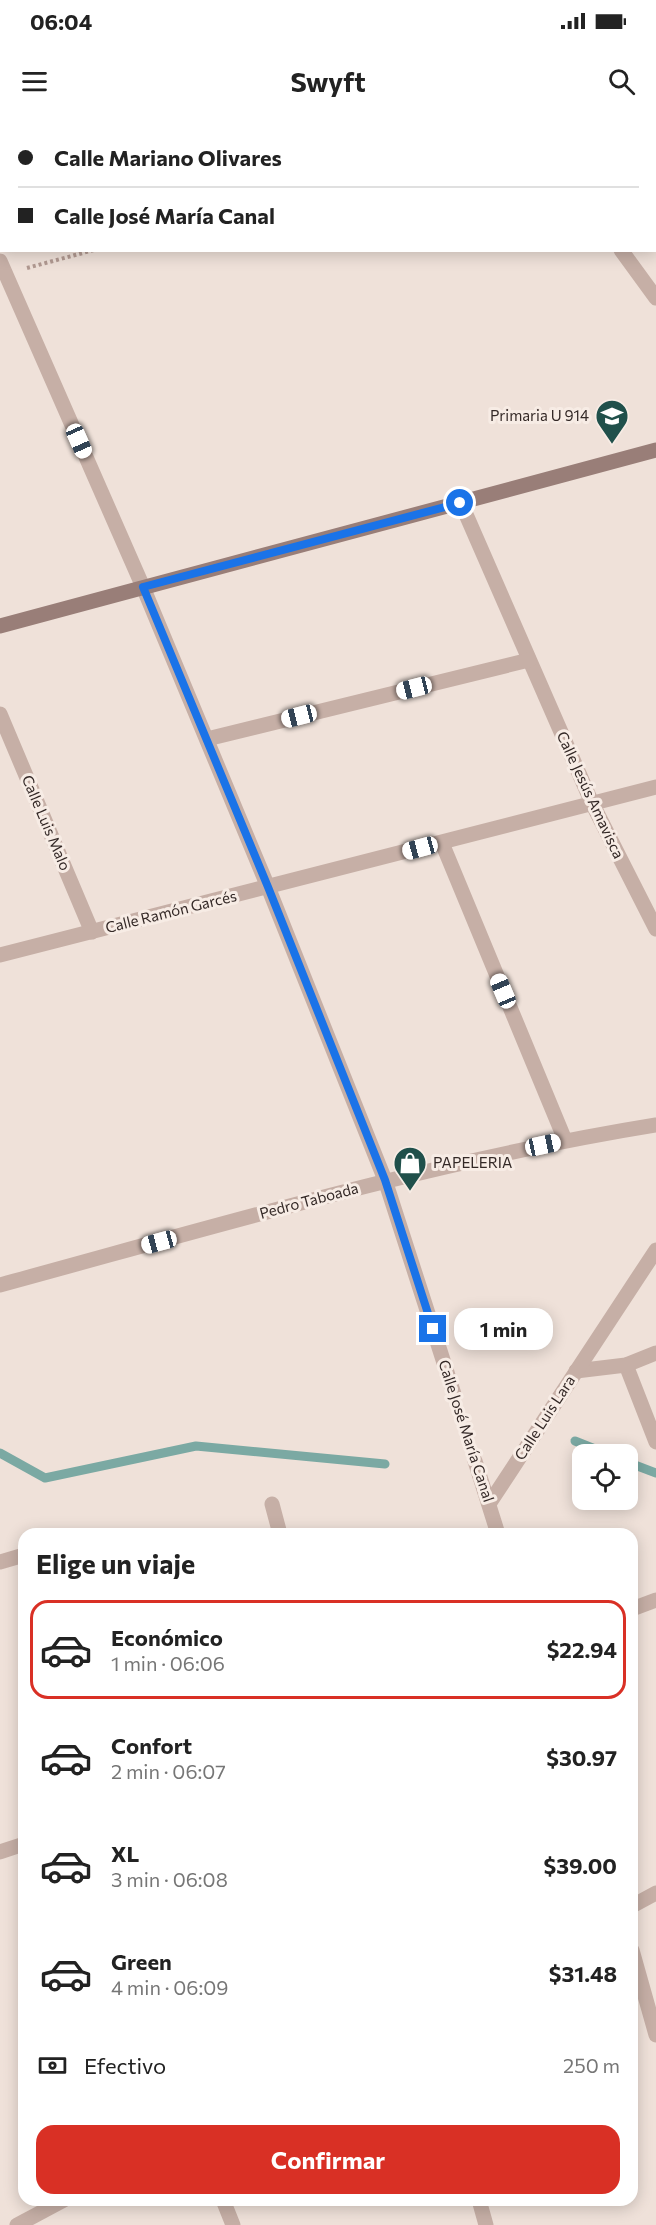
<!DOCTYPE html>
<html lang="es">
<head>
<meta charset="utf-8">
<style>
	:root { --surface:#fff; --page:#f6f6f6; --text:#222; --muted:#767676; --line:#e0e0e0; --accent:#d93025 }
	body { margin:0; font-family:Commissioner,sans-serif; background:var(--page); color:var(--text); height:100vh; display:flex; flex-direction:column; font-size:22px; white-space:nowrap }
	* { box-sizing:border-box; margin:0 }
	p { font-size:20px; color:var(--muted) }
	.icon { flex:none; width:33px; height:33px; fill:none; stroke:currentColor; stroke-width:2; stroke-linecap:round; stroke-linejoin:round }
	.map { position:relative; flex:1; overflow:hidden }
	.sheet { position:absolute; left:18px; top:1408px; width:620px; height:678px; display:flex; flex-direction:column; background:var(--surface); border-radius:18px; box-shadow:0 3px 15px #0003 }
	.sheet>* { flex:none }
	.banner { position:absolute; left:0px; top:0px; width:657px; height:132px; box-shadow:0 3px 15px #0003; display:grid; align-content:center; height:132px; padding:0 18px; background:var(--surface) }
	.fabs { position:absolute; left:572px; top:1324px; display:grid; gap:12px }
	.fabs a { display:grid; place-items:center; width:66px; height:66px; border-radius:12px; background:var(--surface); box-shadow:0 3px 15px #0003; font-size:30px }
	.end { position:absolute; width:27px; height:27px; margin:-14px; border:8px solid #1a73e8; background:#fff; box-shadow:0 0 0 3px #fff }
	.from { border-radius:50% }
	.bubble { position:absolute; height:42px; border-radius:18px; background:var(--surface); box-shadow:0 3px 15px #0003; font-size:20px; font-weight:700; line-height:42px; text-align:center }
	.car { position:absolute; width:18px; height:36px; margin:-18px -9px; border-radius:8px; box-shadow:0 0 4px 2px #0007; background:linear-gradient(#fff 24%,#345 0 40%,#fff 0 76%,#345 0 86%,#fff 0) }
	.banner b { display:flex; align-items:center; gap:21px; height:57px; font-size:22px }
	.banner b+b { border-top:2px solid var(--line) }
	.banner i { width:15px; height:15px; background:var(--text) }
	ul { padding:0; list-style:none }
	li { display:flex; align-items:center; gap:18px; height:99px; margin:0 12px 9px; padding:0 6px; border:3px solid transparent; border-radius:18px }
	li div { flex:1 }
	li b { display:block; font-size:22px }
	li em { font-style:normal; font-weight:700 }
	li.selected { border-color:var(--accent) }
	li>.icon { width:54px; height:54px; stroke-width:1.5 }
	h2 { padding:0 18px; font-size:27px; line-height:72px }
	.pay { display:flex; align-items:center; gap:15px; height:66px; padding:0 18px; font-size:22px }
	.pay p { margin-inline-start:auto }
	.cta { display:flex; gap:12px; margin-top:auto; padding:12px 18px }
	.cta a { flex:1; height:69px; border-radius:18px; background:var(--accent); color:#fff; font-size:24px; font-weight:700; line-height:69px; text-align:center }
	.status { display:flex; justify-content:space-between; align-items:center; height:42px; padding:0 30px; background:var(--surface); direction:ltr }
	.status svg { height:16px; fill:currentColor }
	header { display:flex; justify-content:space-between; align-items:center; height:78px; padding:0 18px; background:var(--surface); font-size:27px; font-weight:700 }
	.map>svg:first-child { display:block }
</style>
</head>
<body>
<div class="status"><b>06:04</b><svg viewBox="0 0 49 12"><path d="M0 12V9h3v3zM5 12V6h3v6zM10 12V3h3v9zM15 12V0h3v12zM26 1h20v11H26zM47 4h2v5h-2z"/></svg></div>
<header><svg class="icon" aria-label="menu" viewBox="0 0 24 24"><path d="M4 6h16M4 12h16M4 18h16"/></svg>Swyft<svg class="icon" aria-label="search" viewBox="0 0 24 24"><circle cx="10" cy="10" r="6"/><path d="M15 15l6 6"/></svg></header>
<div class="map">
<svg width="656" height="2105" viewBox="0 0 656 2105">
	<rect width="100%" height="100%" fill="#efe1d9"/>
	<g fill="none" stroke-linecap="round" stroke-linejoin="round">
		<g stroke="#7ba9a3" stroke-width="9">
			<polyline points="575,1321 610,1335"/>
			<polyline points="0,1333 45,1358 196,1326 385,1344"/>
			<polyline points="627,1342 656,1353"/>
		</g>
		<g stroke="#b19991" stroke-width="4" stroke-dasharray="3 3" stroke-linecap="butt">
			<polyline points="27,148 94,130"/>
			<polyline points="460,1293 469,1320"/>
		</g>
		<g stroke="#c6afa6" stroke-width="15">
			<polyline points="92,0 92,2"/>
			<polyline points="521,0 523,2"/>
			<polyline points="652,2 656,0"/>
			<polyline points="621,130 656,178"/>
			<polyline points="0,141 143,467 268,767 385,1060 454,1274"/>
			<polyline points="461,383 592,683 656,809"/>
			<polyline points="0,594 92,812"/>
			<polyline points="207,619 529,540"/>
			<polyline points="442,723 565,1020"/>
			<polyline points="0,835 656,667"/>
			<path d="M0 1165C217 1106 433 1041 656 1005"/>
			<polyline points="626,1245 656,1322"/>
			<polyline points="576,1251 626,1245 656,1233"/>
			<polyline points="475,1341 498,1414"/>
			<polyline points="272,1384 280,1414"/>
			<polyline points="489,1384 656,1130"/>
			<polyline points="0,1442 24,1435"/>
			<polyline points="632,1489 656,1480"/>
			<polyline points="0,1732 24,1724"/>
			<polyline points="632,1786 656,1773"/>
			<polyline points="632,1830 656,1915"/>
			<polyline points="223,2080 233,2105"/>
			<polyline points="479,2080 486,2105"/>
			<polyline points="17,2105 64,2080"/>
		</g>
		<polyline stroke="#997e78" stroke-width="15" points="0,506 656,330"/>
	</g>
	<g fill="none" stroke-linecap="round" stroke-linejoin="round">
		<polyline stroke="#1a73e8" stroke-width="8" points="433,1209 385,1060 268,767 143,467 460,383"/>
	</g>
	<defs>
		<g id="school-pin" transform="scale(1.725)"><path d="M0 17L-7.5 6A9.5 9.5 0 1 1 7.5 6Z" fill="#20504b" stroke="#f7ece5"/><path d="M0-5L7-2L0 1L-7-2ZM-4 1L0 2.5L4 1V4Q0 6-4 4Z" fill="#fff"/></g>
		<g id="shop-pin" transform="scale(1.725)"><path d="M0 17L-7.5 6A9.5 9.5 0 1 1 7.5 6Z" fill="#20504b" stroke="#f7ece5"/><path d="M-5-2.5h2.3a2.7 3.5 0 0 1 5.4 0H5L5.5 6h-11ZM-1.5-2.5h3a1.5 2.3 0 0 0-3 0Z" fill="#fff"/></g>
	</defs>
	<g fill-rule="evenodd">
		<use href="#school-pin" x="612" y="296"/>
		<use href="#shop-pin" x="410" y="1043"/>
	</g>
	<g text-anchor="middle" stroke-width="6" stroke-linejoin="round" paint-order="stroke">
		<g font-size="15" fill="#332826" stroke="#f7ece5" text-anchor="end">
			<text x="589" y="301">Primaria U 914</text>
			<text x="433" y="1048" text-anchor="start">PAPELERIA</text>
		</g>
		<g font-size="15" fill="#332826" stroke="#f7ece5">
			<text transform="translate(590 675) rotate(65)" y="5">Calle Jesús Amavisca</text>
			<text transform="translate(46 703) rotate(67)" y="5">Calle Luis Malo</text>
			<text transform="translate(171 792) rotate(-14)" y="5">Calle Ramón Garcés</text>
			<text transform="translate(309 1081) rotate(-15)" y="5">Pedro Taboada</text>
			<text transform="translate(545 1298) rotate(-57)" y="5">Calle Luis Lara</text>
			<text transform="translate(466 1311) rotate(72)" y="5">Calle José María Canal</text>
		</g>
	</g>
</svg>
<div class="fabs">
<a><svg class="icon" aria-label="locate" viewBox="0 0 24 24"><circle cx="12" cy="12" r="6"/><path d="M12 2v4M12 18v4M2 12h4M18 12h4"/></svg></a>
</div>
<i class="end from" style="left:460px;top:383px"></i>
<i class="end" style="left:433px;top:1209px"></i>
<div class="bubble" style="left:454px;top:1188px;width:99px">1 min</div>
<i class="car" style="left:79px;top:321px;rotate:156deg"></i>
<i class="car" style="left:414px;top:568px;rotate:256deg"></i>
<i class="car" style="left:299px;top:596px;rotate:256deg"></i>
<i class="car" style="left:420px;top:728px;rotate:255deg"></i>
<i class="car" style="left:503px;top:871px;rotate:337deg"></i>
<i class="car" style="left:543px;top:1025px;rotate:78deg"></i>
<i class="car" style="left:159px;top:1122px;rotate:255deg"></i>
<div class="banner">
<b><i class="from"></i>Calle Mariano Olivares</b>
<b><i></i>Calle José María Canal</b>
</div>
<section class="sheet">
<h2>Elige un viaje</h2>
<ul>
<li class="selected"><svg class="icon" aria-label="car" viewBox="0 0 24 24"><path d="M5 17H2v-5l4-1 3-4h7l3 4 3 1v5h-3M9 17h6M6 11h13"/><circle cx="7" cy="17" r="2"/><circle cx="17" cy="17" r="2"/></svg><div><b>Económico</b><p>1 min · 06:06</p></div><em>$22.94</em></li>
<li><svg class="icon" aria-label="car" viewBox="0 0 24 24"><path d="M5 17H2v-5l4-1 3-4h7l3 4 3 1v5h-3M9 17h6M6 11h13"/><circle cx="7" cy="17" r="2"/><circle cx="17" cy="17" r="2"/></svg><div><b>Confort</b><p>2 min · 06:07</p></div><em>$30.97</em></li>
<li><svg class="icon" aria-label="car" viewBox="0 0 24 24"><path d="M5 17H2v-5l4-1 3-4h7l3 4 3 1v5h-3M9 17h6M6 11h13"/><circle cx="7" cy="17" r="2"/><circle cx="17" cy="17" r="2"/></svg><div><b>XL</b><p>3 min · 06:08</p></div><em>$39.00</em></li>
<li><svg class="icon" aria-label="car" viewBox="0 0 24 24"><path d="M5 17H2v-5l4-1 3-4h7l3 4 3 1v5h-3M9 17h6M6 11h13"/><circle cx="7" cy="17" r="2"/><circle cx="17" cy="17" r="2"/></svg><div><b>Green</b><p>4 min · 06:09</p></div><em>$31.48</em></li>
</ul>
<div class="pay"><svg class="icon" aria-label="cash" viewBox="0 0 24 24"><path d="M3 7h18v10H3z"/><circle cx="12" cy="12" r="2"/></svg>Efectivo<p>250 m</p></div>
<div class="cta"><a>Confirmar</a></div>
</section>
</div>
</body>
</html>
